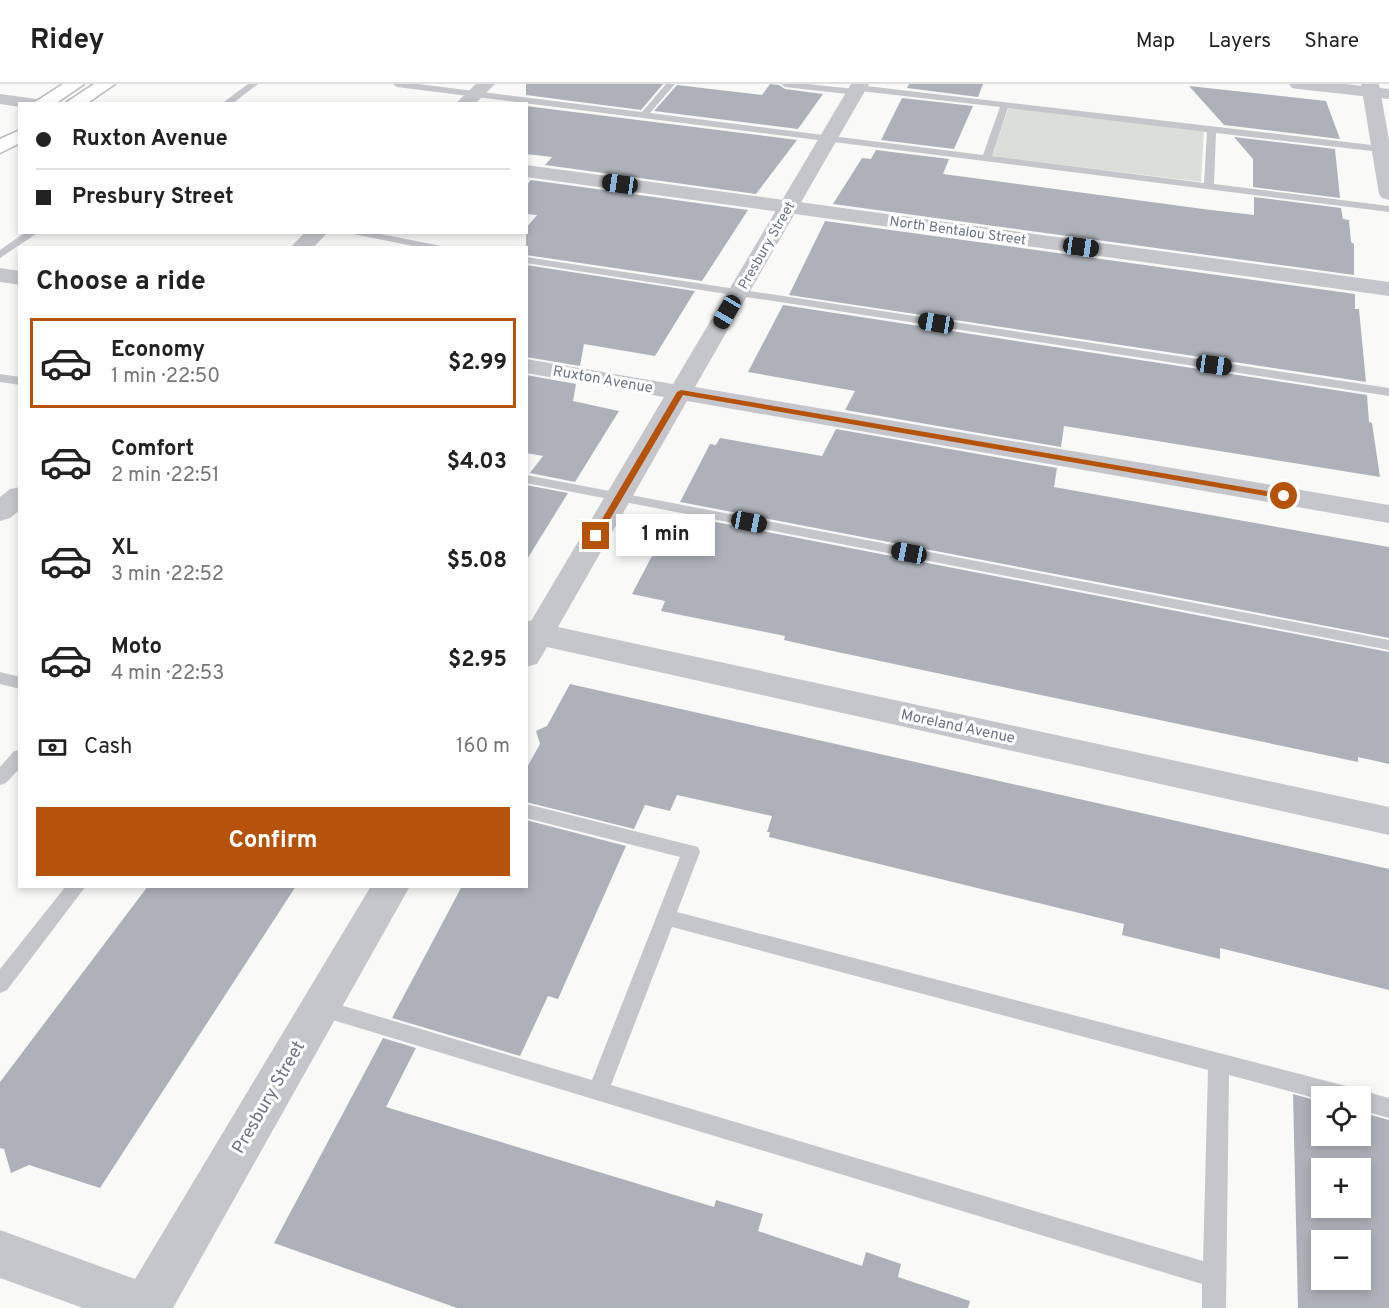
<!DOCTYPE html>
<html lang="en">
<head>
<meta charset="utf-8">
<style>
	:root { --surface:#fff; --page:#f2f2f2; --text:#222; --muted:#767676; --line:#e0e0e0; --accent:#b45309 }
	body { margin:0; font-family:Overpass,sans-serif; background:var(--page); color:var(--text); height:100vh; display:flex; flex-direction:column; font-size:22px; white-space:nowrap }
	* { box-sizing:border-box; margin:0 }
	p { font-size:20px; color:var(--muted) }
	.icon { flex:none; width:33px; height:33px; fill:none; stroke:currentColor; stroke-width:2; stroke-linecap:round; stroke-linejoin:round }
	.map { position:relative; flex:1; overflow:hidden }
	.drawer { position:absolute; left:18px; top:162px; width:510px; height:642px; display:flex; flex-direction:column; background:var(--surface); border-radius:0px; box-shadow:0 3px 9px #0003 }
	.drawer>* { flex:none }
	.guide { position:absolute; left:18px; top:18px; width:510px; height:132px; border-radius:0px; box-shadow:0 3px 9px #0003; display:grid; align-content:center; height:132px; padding:0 18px; background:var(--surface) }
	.tools { position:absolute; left:1311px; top:1002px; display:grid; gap:12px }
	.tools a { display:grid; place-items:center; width:60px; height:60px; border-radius:0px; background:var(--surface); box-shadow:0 3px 9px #0003; font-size:30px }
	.end { position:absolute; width:27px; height:27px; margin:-14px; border:8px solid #b45309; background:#fff; box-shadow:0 0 0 3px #fff }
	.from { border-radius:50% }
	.bubble { position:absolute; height:42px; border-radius:0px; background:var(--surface); box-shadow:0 3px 9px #0003; font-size:20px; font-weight:700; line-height:42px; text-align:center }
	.car { position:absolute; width:18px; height:36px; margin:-18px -9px; border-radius:8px; box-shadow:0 0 4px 2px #0007; background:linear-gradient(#222 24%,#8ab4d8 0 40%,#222 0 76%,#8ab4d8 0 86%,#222 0) }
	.guide b { display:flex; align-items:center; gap:21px; height:57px; font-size:22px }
	.guide b+b { border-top:2px solid var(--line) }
	.guide i { width:15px; height:15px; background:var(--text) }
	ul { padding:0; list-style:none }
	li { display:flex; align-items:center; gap:18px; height:90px; margin:0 12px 9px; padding:0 6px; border:3px solid transparent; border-radius:0px }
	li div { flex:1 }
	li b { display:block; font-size:22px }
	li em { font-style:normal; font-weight:700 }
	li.selected { border-color:var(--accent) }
	li>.icon { width:54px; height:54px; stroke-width:1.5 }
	h2 { padding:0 18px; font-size:27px; line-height:72px }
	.pay { display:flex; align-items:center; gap:15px; height:66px; padding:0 18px; font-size:22px }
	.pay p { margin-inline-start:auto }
	.button { display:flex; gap:12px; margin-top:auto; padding:12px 18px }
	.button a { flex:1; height:69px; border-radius:0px; background:var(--accent); color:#fff; font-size:24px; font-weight:700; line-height:69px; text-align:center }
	header { display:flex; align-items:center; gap:36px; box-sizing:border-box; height:84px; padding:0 30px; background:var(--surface); border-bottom:2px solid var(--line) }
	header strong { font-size:28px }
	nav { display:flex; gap:33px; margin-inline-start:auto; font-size:21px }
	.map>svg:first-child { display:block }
</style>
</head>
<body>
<header>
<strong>Ridey</strong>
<nav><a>Map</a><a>Layers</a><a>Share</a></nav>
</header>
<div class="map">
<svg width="1389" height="1224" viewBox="0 0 1389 1224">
	<rect width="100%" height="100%" fill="#f9faf8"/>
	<polygon fill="#dae0d9" points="1009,23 1204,46 1201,98 992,72"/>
	<g fill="#adb2ba" fill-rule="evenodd">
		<polygon points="526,0 663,0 641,26 526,11"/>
		<polygon points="770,0 779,1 785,5 823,10 798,45 654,27 677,1 762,11"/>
		<polygon points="909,0 983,0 978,13 907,4"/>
		<polygon points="1189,2 1326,17 1340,55 1224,41"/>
		<polygon points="902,14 973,22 954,65 881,56"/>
		<polygon points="526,22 797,56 756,110 545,81 552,73 526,70"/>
		<polygon points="1234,53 1335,65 1340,114 1253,103 1253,75"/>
		<polygon points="876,66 949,75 943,90 1203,125 1254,131 1254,113 1341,124 1343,135 1349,136 1351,158 1354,160 1354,191 833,120 862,74 871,75"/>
		<polygon points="531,96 748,126 702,197 526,171 526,144 537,131 526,130 526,102"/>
		<polygon points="825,137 1355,210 1355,225 1359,225 1366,298 789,211"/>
		<polygon points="526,181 695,207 655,272 584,260 580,282 526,273"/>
		<polygon points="783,221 1367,311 1369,338 1372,339 1380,393 1064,342 1061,363 845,326 855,307 748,288"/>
		<polygon points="526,291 576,300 573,317 619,327 575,398 530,389 543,372 526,369"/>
		<polygon points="836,345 1057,384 1054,403 1389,463 1389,554 680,418 710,360 716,361 720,354 822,372"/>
		<polygon points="526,401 568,409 526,477"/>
		<polygon points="674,430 1389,568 1389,680 1358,673 1358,678 1306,667 828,566 784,556 785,552 661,527 665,517 632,510"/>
		<polygon points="570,600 1389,785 1389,906 1220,864 1220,875 1122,851 1124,840 769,753 770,748 767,748 772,732 677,711 670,727 645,721 634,745 526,718 526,685 540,660 536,647 547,642"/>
		<polygon points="526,736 626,762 558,915 548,912 520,972 392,934 462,802 526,802"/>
		<polygon points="148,802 296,802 100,1104 29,1081 11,1089 4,1065 0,1064 0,998"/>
		<polygon points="383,954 416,964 386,1023 714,1123 716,1116 763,1130 758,1147 862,1182 866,1168 901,1180 898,1193 970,1217 968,1224 457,1224 274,1159"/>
		<path d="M1293 1010 1322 1018V1052H1360V1028L1389 1036V1224H1298ZM1322 1084H1360V1124H1322ZM1322 1156H1360V1196H1322Z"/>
	</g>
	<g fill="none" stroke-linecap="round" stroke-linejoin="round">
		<g stroke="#b7babf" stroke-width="3">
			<g id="primary">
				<polygon points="63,0 84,0 55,20 32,20"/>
				<polygon points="94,0 115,0 86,20 64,20"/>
				<polygon points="20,46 20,59 0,69 0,55"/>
			</g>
		</g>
		<g fill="#c4c6cb" fill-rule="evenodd">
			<polygon points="248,0 258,0 232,20 221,20"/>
			<path d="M393 0H418L642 28 666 0H675L650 29 983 71 1000 23 860 7 856 11 785 3 781 0H808L854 5 858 1 1389 63V69L1216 49 1214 100 1389 122V128L397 3ZM1008 24 1207 48 1204 99 992 72Z"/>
			<polygon points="26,148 39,148 0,174 0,166"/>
			<polygon points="343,148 371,148 451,164 423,164"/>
			<polygon points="526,173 1389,304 1389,312 526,179"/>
			<polygon points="0,290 20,293 20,301 0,298"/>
			<polygon points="526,391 1389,556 1389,566 526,399"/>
			<polygon points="0,588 20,593 20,605 0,600"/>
			<polygon points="20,666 20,684 6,699 0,701 0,683 14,667"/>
			<path d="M526 720 698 763 700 768 677 828 1346 1002 1355 1008 1360 1006 1389 1014V1034L1360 1026V1012H1322V1016L1229 991 1226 1224H1202V1200L313 930 310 924 313 918 320 915 592 996 680 773 526 734ZM672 843 1208 986 1203 1177 611 1001Z"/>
			<polygon points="66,802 86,802 7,906 0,909 0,885"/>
		</g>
		<g fill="#c4c6cb" fill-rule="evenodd">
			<polygon points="476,0 495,0 475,20 455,20"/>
			<polygon points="851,0 869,0 695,303 1389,421 1389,439 687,317 558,543 1389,723 1389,751 547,563 537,580 526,583 526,536 531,537 664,313 526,289 526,275 673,300"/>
			<polygon points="1289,0 1346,0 1389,5 1389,15 1298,5 1292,4"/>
			<polygon points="0,10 36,15 45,20 20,20 20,23 0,20"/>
			<polygon points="305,148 328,148 313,164 290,164"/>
			<polygon points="0,184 20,187 20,201 0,198"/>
			<polygon points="20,403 20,426 10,434 0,437 0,413 10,405"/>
			<polygon points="371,802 410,802 173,1224 83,1224 0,1194 0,1146 135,1195"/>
		</g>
		<g fill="#c4c6cb" fill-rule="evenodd">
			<polygon points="1361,0 1379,0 1389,56 1389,116 1382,114 1379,110"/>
			<polygon points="526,81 1389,198 1389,212 526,93"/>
		</g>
		<use href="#primary" fill="#fff" fill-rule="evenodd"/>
	</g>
	<polygon fill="#b45309" points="681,306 1284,410 1288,412 1284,415 683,311 600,452 593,454 592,452 677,308"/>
	<g text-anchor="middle" stroke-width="6" stroke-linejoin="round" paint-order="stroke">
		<g font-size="14" fill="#6b7586" stroke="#fff">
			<text transform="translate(958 146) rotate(8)" y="5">North Bentalou Street</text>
			<text transform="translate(766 161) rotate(-60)" y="5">Presbury Street</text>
		</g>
		<g font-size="15" fill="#6b7586" stroke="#fff">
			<text transform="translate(603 295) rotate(10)" y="5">Ruxton Avenue</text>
			<text transform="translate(958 642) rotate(12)" y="5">Moreland Avenue</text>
		</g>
		<g font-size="18" fill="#6b7586" stroke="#fff">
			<text transform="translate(268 1013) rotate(-60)" y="6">Presbury Street</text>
		</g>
	</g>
</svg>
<div class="tools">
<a><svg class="icon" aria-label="locate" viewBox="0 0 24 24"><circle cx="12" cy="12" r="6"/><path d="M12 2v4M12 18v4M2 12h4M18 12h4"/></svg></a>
<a>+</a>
<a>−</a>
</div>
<i class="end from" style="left:1284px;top:412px"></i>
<i class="end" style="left:596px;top:452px"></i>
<div class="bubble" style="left:616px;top:430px;width:99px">1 min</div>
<i class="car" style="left:620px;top:100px;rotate:278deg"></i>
<i class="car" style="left:1081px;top:163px;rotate:98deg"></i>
<i class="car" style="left:727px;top:228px;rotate:210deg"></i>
<i class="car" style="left:936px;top:239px;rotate:279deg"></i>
<i class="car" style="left:1214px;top:281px;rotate:98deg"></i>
<i class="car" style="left:749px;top:438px;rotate:101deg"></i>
<i class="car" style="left:909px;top:469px;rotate:281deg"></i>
<div class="guide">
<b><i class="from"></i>Ruxton Avenue</b>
<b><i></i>Presbury Street</b>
</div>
<section class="drawer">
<h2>Choose a ride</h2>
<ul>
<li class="selected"><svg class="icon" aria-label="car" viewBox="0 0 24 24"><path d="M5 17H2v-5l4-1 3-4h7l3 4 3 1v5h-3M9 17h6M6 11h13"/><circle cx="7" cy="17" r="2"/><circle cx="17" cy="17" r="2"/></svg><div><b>Economy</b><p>1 min · 22:50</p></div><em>$2.99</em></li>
<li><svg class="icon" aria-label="car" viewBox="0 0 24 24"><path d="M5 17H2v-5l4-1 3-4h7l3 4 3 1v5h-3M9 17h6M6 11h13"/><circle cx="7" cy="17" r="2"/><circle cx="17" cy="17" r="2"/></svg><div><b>Comfort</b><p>2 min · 22:51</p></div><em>$4.03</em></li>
<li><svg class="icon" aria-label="car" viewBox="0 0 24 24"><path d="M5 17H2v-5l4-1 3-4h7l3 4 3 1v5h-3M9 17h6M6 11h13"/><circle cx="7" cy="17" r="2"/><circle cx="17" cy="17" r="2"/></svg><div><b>XL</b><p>3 min · 22:52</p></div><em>$5.08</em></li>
<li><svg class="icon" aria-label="car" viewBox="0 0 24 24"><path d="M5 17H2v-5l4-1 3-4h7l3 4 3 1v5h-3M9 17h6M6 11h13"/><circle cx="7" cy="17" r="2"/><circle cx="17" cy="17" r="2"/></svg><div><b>Moto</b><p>4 min · 22:53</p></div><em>$2.95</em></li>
</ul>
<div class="pay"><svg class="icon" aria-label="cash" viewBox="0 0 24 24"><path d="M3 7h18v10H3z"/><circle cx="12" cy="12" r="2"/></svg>Cash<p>160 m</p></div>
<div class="button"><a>Confirm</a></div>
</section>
</div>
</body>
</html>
